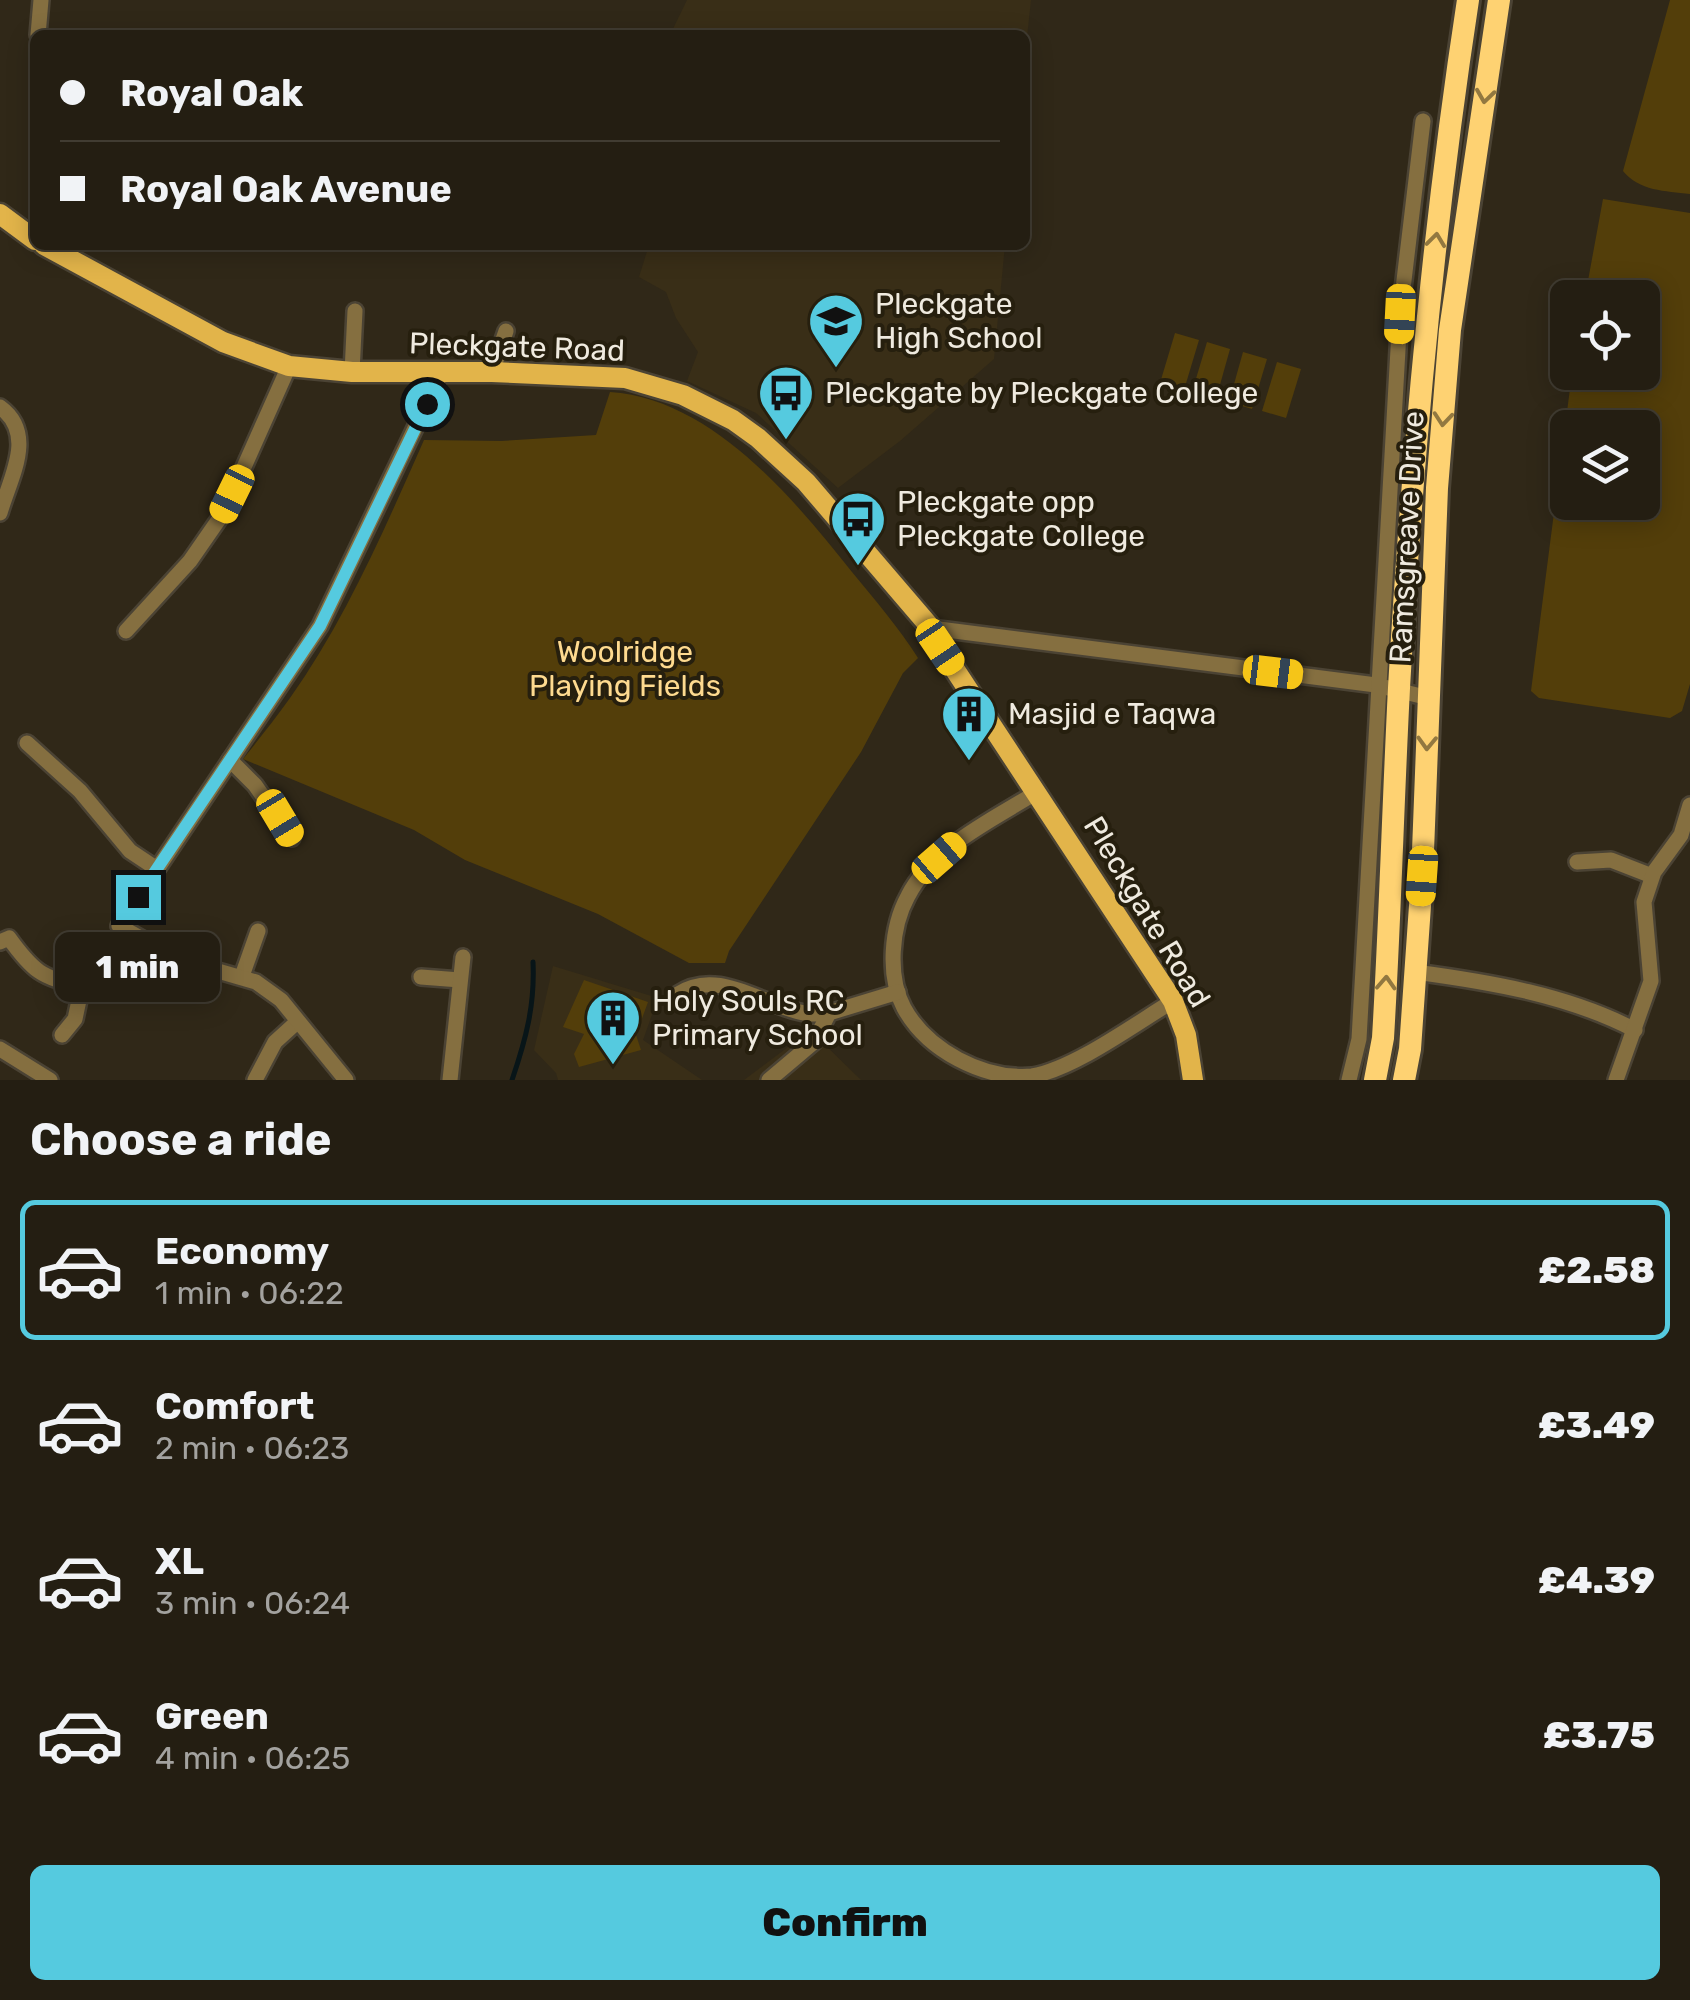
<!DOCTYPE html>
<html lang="en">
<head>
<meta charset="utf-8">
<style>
	:root { --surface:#241e12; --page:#302b20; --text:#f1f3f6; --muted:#a3a29f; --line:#413c32; --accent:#55cadf }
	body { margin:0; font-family:Rubik,sans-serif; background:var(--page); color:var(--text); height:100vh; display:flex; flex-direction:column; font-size:38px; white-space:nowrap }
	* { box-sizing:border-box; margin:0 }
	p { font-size:32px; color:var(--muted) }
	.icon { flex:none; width:55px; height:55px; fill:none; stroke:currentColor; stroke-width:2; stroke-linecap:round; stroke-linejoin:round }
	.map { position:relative; height:1080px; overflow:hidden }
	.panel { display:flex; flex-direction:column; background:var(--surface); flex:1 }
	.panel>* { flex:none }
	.banner { position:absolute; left:30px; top:30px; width:1000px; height:220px; border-radius:15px; box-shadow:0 5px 25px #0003,0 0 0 2px var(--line); display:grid; align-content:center; height:220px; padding:0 30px; background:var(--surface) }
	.controls { position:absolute; left:1550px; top:280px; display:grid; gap:20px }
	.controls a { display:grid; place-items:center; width:110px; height:110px; border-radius:15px; background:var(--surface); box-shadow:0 5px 25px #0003,0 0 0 2px var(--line); font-size:50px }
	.end { position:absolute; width:45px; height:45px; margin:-22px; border:12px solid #55cadf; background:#111; box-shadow:0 0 0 5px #111 }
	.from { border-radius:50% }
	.bubble { position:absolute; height:70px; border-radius:15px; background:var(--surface); box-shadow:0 5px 25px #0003,0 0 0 2px var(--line); font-size:32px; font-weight:800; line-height:70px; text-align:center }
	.car { position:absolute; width:30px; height:60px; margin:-30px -15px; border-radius:12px; box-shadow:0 0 8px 2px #0007; background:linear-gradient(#f5c518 24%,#345 0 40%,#f5c518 0 76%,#345 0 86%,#f5c518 0) }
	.banner b { display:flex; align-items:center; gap:35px; height:95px; font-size:38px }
	.banner b+b { border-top:2px solid var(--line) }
	.banner i { width:25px; height:25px; background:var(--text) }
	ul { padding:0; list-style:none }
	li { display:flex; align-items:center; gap:30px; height:140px; margin:0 20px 15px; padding:0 10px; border:5px solid transparent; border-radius:15px }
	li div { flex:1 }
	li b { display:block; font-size:38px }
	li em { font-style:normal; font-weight:800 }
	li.on { border-color:var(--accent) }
	li>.icon { width:90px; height:90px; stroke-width:1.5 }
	h2 { padding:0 30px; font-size:45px; line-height:120px }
	.action { display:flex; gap:20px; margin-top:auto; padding:20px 30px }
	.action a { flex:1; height:115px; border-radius:15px; background:var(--accent); color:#111; font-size:40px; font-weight:800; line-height:115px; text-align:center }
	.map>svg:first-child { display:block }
</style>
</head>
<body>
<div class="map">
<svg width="1690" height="1080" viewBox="0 0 1690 1080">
	<rect width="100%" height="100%" fill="#302818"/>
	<g fill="#392e17">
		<polygon points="687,0 1031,0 1025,56 1025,35 670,35"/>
		<polygon points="649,245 1005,245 994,359 900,441 838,488 756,413 687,381 698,352 676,318 666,292 639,277"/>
		<polygon points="553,966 658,998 643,1040 702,1080 558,1080 556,1073 534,1050"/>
		<polygon points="800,1038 812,1049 821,1041 861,1080 744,1080"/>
	</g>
	<g fill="#533e0a" fill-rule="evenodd">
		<path d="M1670 0H1690V194C1665 191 1639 191 1623 171Z"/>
		<path d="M1603 199 1690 213V684L1682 711 1670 718 1539 698 1531 691 1572 373 1642 372V298L1585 297ZM1568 428H1642V502H1568Z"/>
		<polygon points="1175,333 1199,340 1184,390 1160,383"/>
		<polygon points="1207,342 1230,349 1216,399 1192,392"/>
		<polygon points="1243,352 1267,359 1252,409 1229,402"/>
		<polygon points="1277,362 1301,369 1286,418 1262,411"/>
		<path d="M610 392C712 399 793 498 852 572 875 600 899 628 918 658L903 673 861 752 729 951 725 963H689L598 914 465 860 414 830 243 759C259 739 275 719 290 698 346 619 385 528 424 440L501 441 596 435Z"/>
		<polygon points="584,980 648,1002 636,1035 641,1050 579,1067 574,1054 584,1034 563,1027"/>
	</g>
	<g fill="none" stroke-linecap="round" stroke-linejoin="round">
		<path stroke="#081518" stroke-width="5" d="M512 1080C526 1039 535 1005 533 962"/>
		<g stroke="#4b4334" stroke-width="20">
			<g id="minor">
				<polyline points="38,35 41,0"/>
				<polyline points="352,372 355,311"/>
				<polyline points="492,372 506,331"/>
				<path d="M0 407C37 434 10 478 0 513"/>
				<polyline points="931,628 1376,685 1429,698"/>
				<polyline points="126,631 190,561 224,512 289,366"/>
				<polyline points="27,743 80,791 130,851 157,869"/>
				<polyline points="230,760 255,785 292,838"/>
				<path d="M1037 792C992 820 933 847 908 896 891 927 887 976 904 1008 927 1050 983 1080 1032 1076 1074 1069 1135 1024 1173 1001"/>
				<polyline points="1577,862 1611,860 1652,876"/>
				<path d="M0 942 9 938C32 970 42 979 82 986L75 1019 62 1035"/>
				<path d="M1415 972C1490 982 1568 995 1635 1030"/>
				<polyline points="242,976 258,931"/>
				<polyline points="421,977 460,980"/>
				<path d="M678 994C726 962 779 1023 829 1013"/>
				<polyline points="0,1049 50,1080"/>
				<polyline points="255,1080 275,1042 297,1022"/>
				<polyline points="346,1080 281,1000 256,982 180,960 119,926 320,626 441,374"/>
				<polyline points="450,1080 463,957"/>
				<polyline points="769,1080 814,1042 829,1013 898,992"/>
				<polyline points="1349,1080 1359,1039 1400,314 1423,121"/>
				<polyline points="1616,1080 1651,981 1644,902 1654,872 1681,835 1690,805"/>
			</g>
		</g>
		<g stroke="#4b4334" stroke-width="25">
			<g id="major">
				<polyline points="0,214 35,240"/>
				<polyline points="44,245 223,342 289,366 352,372 492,372 625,378 683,395 733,420 758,438 806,482 931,628 940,647 1173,1001 1186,1035 1193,1080"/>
			</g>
		</g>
		<g stroke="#4b4334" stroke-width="28">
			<g id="highway">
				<path d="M1375 1080 1383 1038C1390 921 1393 805 1399 688 1412 458 1433 228 1468 0"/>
				<polyline points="1404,1080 1410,1049 1422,877 1437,488 1450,330 1499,0"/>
			</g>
		</g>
		<use href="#minor" stroke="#856f40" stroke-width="15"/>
		<use href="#major" stroke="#e2b44a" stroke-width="20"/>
		<use href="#highway" stroke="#fed272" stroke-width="22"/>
	</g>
	<defs><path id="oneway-chevron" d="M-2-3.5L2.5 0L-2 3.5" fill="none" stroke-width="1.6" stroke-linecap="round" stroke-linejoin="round" transform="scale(2.5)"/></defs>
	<g stroke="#927840">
		<use href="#oneway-chevron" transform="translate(1485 96) rotate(98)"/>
		<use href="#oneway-chevron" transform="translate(1436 240) rotate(-83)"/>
		<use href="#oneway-chevron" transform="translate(1443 419) rotate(95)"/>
		<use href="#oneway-chevron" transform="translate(1427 743) rotate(92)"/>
		<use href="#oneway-chevron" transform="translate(1386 983) rotate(-87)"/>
	</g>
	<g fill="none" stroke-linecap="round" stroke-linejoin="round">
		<polyline stroke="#55cadf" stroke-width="12" points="138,897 320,626 427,404"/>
	</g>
	<defs>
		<g id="school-pin" transform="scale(2.875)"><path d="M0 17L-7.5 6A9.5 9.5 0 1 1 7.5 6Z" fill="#55cadf" stroke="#261f0e"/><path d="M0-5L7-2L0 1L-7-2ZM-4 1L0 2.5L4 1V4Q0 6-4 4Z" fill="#111"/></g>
		<g id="bus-pin" transform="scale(2.875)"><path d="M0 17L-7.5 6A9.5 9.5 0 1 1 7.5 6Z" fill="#55cadf" stroke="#261f0e"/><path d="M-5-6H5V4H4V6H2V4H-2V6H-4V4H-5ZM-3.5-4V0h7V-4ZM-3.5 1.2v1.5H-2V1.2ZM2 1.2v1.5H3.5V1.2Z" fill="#111"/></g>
		<g id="building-pin" transform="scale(2.875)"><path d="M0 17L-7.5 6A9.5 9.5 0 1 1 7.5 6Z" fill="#55cadf" stroke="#261f0e"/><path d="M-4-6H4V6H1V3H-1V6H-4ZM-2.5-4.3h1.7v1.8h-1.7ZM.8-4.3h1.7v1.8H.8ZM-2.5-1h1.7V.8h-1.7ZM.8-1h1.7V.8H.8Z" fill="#111"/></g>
	</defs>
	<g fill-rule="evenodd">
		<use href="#school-pin" x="836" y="321"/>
		<use href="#bus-pin" x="786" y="393"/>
		<use href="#bus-pin" x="858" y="519"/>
		<use href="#building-pin" x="969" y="714"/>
		<use href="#building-pin" x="613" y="1018"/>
	</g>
	<g text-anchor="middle" stroke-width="8" stroke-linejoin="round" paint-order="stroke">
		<g font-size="30" fill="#efeadf" stroke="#261f0e" text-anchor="start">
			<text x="875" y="314">Pleckgate<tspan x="875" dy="34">High School</tspan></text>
			<text x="825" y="403">Pleckgate by Pleckgate College</text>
			<text x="897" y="512">Pleckgate opp<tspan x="897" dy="34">Pleckgate College</tspan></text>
			<text x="1008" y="724">Masjid e Taqwa</text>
			<text x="652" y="1011">Holy Souls RC<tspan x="652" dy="34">Primary School</tspan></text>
		</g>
		<g font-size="30" fill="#efeadf" stroke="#261f0e">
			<text transform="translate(517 347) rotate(2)" y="10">Pleckgate Road</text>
			<text transform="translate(1407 537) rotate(-87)" y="10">Ramsgreave Drive</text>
			<text transform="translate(1147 912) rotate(59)" y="10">Pleckgate Road</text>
		</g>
		<g font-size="30" fill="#feda8f" stroke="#261f0e">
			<text x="625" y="662">Woolridge<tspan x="625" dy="34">Playing Fields</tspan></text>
		</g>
	</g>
</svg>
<div class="controls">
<a><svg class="icon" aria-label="locate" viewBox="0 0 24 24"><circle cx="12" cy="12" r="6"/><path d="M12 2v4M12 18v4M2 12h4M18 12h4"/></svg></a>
<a><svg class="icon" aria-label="layers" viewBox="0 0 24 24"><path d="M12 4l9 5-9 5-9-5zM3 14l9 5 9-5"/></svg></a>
</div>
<i class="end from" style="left:427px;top:404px"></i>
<i class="end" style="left:138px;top:897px"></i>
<div class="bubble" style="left:55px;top:932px;width:165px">1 min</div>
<i class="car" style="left:1400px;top:314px;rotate:183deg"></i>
<i class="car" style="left:232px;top:494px;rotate:206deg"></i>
<i class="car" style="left:940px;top:647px;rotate:146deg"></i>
<i class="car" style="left:1273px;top:672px;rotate:97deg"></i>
<i class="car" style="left:280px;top:818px;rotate:149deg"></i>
<i class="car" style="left:939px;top:858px;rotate:49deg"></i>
<i class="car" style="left:1422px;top:876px;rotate:184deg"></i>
<div class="banner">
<b><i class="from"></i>Royal Oak</b>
<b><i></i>Royal Oak Avenue</b>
</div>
</div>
<section class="panel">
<h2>Choose a ride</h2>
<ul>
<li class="on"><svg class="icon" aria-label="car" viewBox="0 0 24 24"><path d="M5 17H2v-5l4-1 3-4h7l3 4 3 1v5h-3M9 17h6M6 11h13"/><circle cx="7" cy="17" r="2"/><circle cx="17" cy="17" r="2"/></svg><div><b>Economy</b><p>1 min · 06:22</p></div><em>£2.58</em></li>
<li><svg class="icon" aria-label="car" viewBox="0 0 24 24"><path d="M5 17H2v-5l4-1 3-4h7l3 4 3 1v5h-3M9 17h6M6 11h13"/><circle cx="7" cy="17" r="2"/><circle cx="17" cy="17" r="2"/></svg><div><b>Comfort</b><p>2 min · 06:23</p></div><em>£3.49</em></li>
<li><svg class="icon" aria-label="car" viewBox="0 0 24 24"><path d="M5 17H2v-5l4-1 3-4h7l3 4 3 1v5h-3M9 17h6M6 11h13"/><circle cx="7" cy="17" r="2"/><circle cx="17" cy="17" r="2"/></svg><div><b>XL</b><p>3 min · 06:24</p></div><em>£4.39</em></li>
<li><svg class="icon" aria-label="car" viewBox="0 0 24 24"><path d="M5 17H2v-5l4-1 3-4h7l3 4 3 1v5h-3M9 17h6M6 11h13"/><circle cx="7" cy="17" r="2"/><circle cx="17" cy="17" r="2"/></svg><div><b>Green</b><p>4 min · 06:25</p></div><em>£3.75</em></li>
</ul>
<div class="action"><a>Confirm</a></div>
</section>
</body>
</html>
